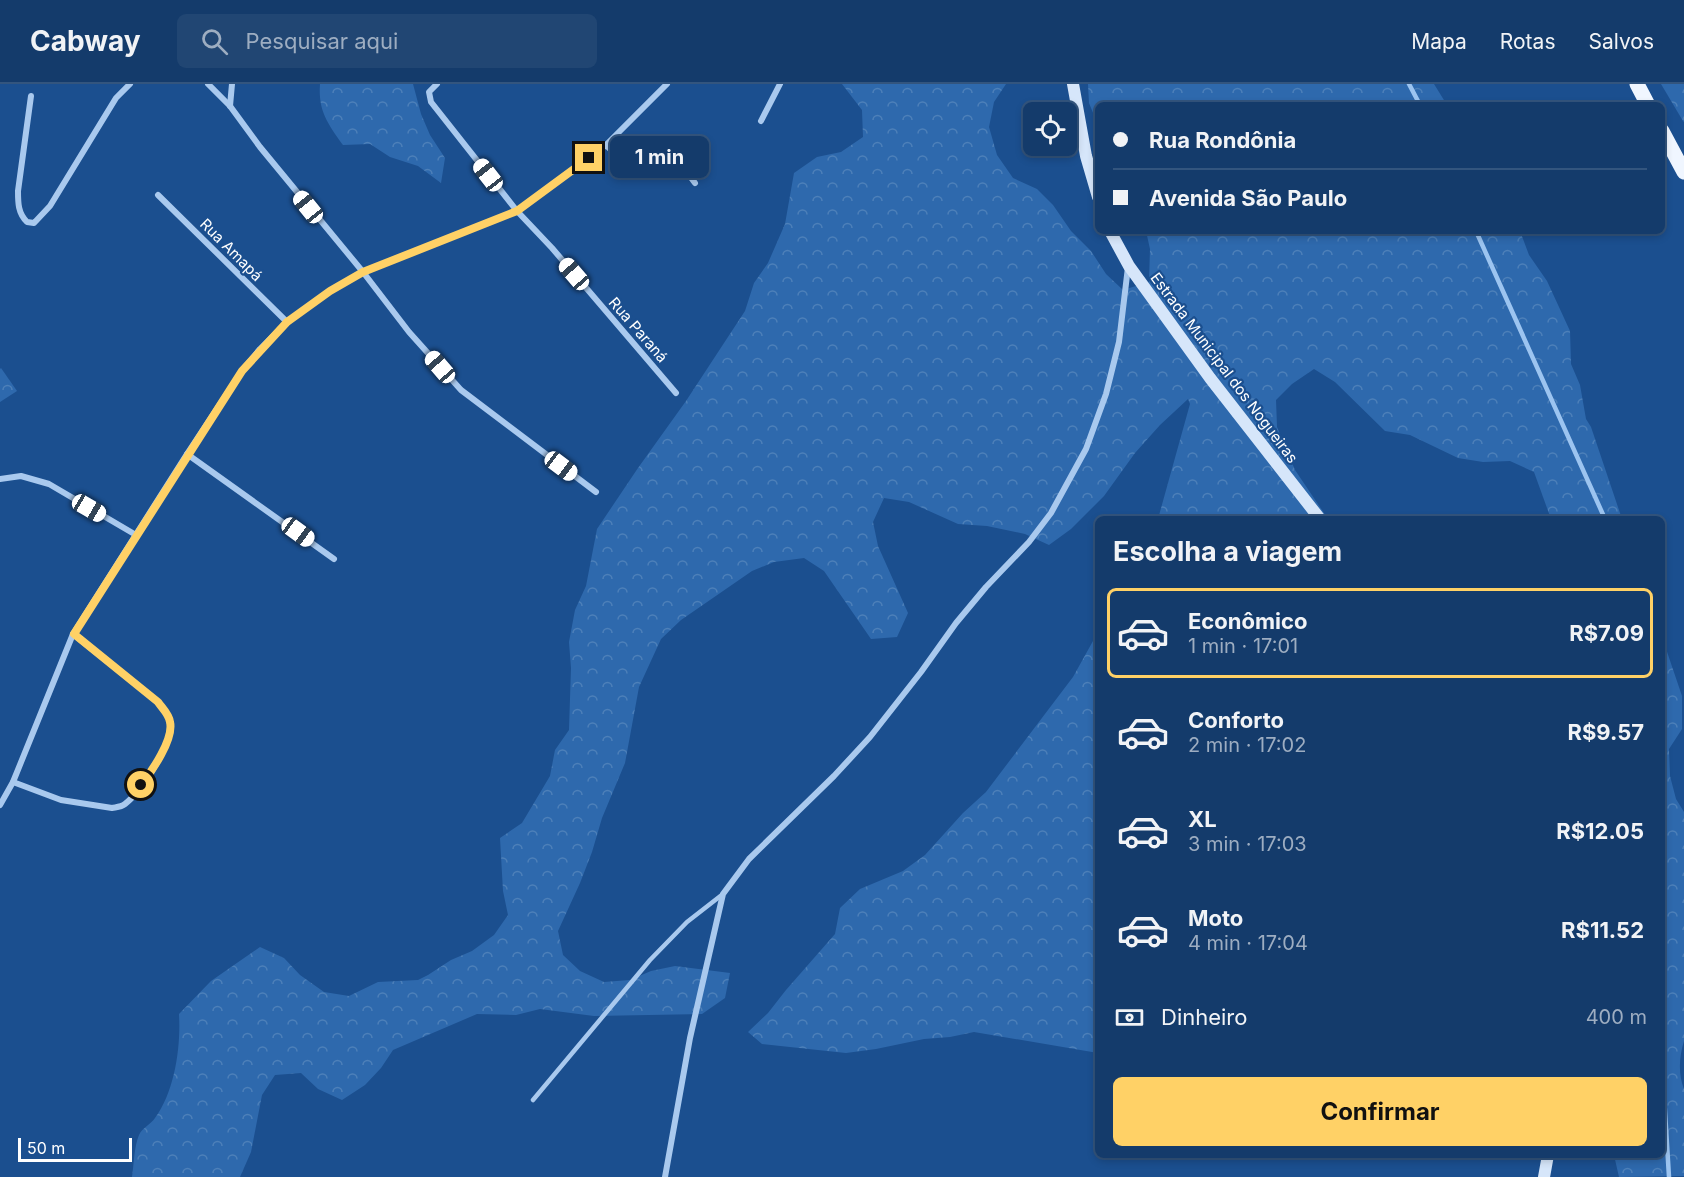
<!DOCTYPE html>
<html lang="pt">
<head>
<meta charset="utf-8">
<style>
	:root { --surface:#143b6b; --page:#214673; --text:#f1f3f6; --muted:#9dadc1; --line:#33557e; --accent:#ffd166 }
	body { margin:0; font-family:Inter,sans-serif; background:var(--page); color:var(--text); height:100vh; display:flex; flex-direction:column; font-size:22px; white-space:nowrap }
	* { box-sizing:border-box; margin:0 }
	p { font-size:20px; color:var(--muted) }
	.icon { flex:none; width:33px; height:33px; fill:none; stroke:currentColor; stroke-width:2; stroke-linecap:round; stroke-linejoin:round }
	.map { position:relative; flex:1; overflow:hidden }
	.sheet { position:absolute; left:1095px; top:432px; width:570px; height:642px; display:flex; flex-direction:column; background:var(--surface); border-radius:9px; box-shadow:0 3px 9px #0003,0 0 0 2px var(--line) }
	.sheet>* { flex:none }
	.banner { position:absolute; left:1095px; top:18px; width:570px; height:132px; border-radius:9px; box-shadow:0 3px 9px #0003,0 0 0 2px var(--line); display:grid; align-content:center; height:132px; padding:0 18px; background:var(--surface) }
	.buttons { position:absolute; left:1023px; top:18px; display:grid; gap:12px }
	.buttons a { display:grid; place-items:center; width:54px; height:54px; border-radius:9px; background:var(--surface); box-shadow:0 3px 9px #0003,0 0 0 2px var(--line); font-size:30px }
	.scale { position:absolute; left:18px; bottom:15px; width:114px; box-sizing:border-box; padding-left:6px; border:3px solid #fff; border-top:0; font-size:16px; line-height:21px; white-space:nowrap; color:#fff; -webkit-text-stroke:4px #1b4f8f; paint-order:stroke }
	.end { position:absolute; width:27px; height:27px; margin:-14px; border:8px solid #ffd166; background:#111; box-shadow:0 0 0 3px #111 }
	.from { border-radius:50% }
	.bubble { position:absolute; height:42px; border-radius:9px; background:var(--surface); box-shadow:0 3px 9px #0003,0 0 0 2px var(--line); font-size:20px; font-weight:700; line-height:42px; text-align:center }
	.car { position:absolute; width:18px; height:36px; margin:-18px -9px; border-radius:8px; box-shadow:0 0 4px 2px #0007; background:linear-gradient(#fff 24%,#345 0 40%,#fff 0 76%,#345 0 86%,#fff 0) }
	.banner b { display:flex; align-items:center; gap:21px; height:57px; font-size:22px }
	.banner b+b { border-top:2px solid var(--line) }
	.banner i { width:15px; height:15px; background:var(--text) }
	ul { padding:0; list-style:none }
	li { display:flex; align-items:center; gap:18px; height:90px; margin:0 12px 9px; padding:0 6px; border:3px solid transparent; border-radius:9px }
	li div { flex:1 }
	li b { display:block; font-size:22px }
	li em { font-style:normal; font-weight:700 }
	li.current { border-color:var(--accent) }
	li>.icon { width:54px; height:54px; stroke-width:1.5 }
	h2 { padding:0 18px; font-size:27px; line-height:72px }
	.pay { display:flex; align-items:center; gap:15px; height:66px; padding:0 18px; font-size:22px }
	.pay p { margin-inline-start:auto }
	.primary-button { display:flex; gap:12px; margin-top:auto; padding:12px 18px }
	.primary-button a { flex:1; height:69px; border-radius:9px; background:var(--accent); color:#111; font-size:24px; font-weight:700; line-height:69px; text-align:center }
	header { display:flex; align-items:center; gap:36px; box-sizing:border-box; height:84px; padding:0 30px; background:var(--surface); border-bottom:2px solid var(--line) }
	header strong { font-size:28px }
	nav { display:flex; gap:33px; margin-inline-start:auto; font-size:21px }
	.search { width:420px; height:54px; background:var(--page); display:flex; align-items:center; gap:15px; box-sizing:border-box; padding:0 21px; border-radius:9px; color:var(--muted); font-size:22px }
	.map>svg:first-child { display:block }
</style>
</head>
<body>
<header>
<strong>Cabway</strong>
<div class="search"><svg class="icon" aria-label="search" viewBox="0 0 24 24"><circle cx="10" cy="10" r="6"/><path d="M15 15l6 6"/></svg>Pesquisar aqui</div>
<nav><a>Mapa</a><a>Rotas</a><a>Salvos</a></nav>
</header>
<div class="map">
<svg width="1684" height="1093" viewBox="0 0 1684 1093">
	<defs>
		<pattern id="forest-crowns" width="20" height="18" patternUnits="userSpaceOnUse" patternTransform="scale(1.5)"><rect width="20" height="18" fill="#2e69ad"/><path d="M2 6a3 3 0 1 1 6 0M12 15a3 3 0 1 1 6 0" fill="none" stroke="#4d80b9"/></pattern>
	</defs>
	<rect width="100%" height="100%" fill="#1b4f8f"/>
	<g fill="url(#forest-crowns)">
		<path d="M320 0H413L421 30 430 51 445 74 441 99 418 82 390 73 370 60 343 61C328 40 318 27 320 0Z"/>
		<path d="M842 0H1006L994 18 989 43 997 71 1013 94 1037 105 1053 121 1071 147 1091 167 1106 190 1123 206 1149 198 1150 165 1146 147H1520L1529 171 1547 197 1570 247 1571 280 1580 301 1586 335 1591 343 1622 435H1551L1534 388 1510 377 1483 378 1458 374 1410 351 1385 347 1335 298 1314 285 1292 300 1276 316 1277 343 1295 386 1328 435H1158L1190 320 1188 315 1160 341 1135 369 1104 412 1071 445 1049 461 1025 450 987 442 958 440 909 418 884 414 873 438 878 462 908 529 897 553 871 555 824 487 804 474 774 478 752 487 681 536 661 555 639 603 625 679 602 734 592 768 580 799 558 847 563 871 580 887 604 898 630 896 651 887 675 882 730 889 725 914 702 930 594 932 540 925 516 931 477 930 393 966 381 984 365 1001 342 1016 318 1005 301 989 275 991 262 1011 251 1068 240 1093H132C134 1080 134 1063 139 1051 142 1044 151 1040 155 1034 175 1007 181 962 179 930L211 897 260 863 284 874 300 891 324 908 349 912 378 898 418 896 428 891 451 876 472 867 494 851 508 831 503 807 500 754 522 739 550 692 555 666 569 646 571 584 569 558 575 526 586 502 597 445 638 384 686 317 745 227 754 199 768 179 785 140 794 89 817 73 841 68 863 53 862 26Z"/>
		<polygon points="1088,0 1434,0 1447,21 1098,21 1098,41 1089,19"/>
		<polygon points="1661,0 1684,0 1684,38 1683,37"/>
		<polygon points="1,284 17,307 0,318 0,285"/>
		<polygon points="1098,548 1098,969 974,948 950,953 924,955 876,965 846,969 762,960 748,948 768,929 786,906 835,850 840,824 860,805 903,787 925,771 963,729 986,708 1073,593"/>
		<path d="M1662 553 1682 612V645L1669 665 1670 692 1676 715 1684 728V957C1679 973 1678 990 1684 1005V1092L1619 1093 1614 1071H1662Z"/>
	</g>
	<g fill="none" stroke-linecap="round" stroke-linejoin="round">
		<g stroke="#9cc4f0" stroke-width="4.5">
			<polyline points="1409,0 1420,21"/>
			<polyline points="1476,147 1605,435"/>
			<polyline points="1662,978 1669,1093"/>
		</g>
		<polyline stroke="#a9c9ee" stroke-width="4.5" points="533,1016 650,876 687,838 723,810"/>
		<g stroke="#a9c9ee" stroke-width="6">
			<polyline points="208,0 230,22 260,63 363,188 409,248 461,306 596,408"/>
			<polyline points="437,0 429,8 431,18 517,127 552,164 676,309"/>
			<path d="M31 12 18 107C18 119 18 129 27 138L34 139 50 122 116 14 130 0"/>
			<polyline points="230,22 232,0"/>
			<polyline points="761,37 780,0"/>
			<polyline points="606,61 638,92 652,90 672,75 680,79 695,99"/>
			<polyline points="158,111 287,238"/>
			<polyline points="187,370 334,475"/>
			<polyline points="0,395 21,392 49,400 136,451"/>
			<path d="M13 698 61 716 112 724C117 723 121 723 125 720 141 708 174 658 170 638 169 630 162 624 158 618L73 550"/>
			<polyline points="0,721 13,698 73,550 187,370 242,287 260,265 287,238 330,207 363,188 517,127 606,61 667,0"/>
			<polyline points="665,1093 690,954 723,810 749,775 834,692 870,653 921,588 956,539 986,503 1029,458 1051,429 1086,365 1106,310 1119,258 1128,183"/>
		</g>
		<g stroke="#d6e6fa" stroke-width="12">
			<polyline points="1073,0 1086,72 1098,113"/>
			<polyline points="1110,147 1129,182 1210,294 1320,435"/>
			<polyline points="1544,1093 1548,1071"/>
		</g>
		<g stroke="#f0f6ff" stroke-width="15">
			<polyline points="1637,0 1648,21"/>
			<polyline points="1662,47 1684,88"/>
		</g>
	</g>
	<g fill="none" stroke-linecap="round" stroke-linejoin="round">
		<path stroke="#ffd166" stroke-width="8" d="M141 701C152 687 174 655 170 638 169 630 162 624 158 618L74 550 242 287 287 238 330 207 363 188 517 127 589 74"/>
	</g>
	<g text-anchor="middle" stroke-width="4.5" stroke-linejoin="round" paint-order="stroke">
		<g font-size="15" fill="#fff" stroke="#1b4f8f">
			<text transform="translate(231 166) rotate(45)" y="5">Rua Amapá</text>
			<text transform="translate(638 246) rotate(49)" y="5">Rua Paraná</text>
			<text transform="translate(1224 284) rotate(53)" y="5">Estrada Municipal dos Nogueiras</text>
		</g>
	</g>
</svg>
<div class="buttons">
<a><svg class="icon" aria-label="locate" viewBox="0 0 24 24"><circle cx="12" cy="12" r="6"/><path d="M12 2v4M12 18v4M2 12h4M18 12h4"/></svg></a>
</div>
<div class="scale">50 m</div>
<i class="end from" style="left:141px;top:701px"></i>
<i class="end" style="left:589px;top:74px"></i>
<div class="bubble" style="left:610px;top:52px;width:99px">1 min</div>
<i class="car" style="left:488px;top:91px;rotate:322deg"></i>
<i class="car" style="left:308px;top:123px;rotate:321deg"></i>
<i class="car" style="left:574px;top:190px;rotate:319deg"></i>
<i class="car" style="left:440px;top:283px;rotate:319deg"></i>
<i class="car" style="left:561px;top:382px;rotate:127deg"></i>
<i class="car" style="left:89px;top:424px;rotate:120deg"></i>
<i class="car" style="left:298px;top:448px;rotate:126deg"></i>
<div class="banner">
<b><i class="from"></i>Rua Rondônia</b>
<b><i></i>Avenida São Paulo</b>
</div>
<section class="sheet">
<h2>Escolha a viagem</h2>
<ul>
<li class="current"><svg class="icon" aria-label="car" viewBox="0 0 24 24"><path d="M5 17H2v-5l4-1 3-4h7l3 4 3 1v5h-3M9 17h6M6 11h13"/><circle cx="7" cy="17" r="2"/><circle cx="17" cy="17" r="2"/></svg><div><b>Econômico</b><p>1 min · 17:01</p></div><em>R$7.09</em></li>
<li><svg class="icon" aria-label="car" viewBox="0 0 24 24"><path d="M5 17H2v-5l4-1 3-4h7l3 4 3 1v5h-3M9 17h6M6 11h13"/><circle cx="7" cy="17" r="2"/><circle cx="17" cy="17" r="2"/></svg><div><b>Conforto</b><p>2 min · 17:02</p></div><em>R$9.57</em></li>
<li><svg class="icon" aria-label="car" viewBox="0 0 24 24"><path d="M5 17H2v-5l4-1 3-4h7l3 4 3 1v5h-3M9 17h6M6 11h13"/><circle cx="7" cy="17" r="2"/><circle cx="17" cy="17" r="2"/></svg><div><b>XL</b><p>3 min · 17:03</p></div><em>R$12.05</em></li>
<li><svg class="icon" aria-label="car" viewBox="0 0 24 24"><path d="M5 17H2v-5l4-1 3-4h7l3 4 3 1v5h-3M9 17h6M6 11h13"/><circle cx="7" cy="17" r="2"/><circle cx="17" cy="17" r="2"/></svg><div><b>Moto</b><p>4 min · 17:04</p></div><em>R$11.52</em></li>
</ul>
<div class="pay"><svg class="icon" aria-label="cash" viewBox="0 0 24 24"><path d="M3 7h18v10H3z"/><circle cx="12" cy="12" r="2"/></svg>Dinheiro<p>400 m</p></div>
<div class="primary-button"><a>Confirmar</a></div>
</section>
</div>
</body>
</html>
